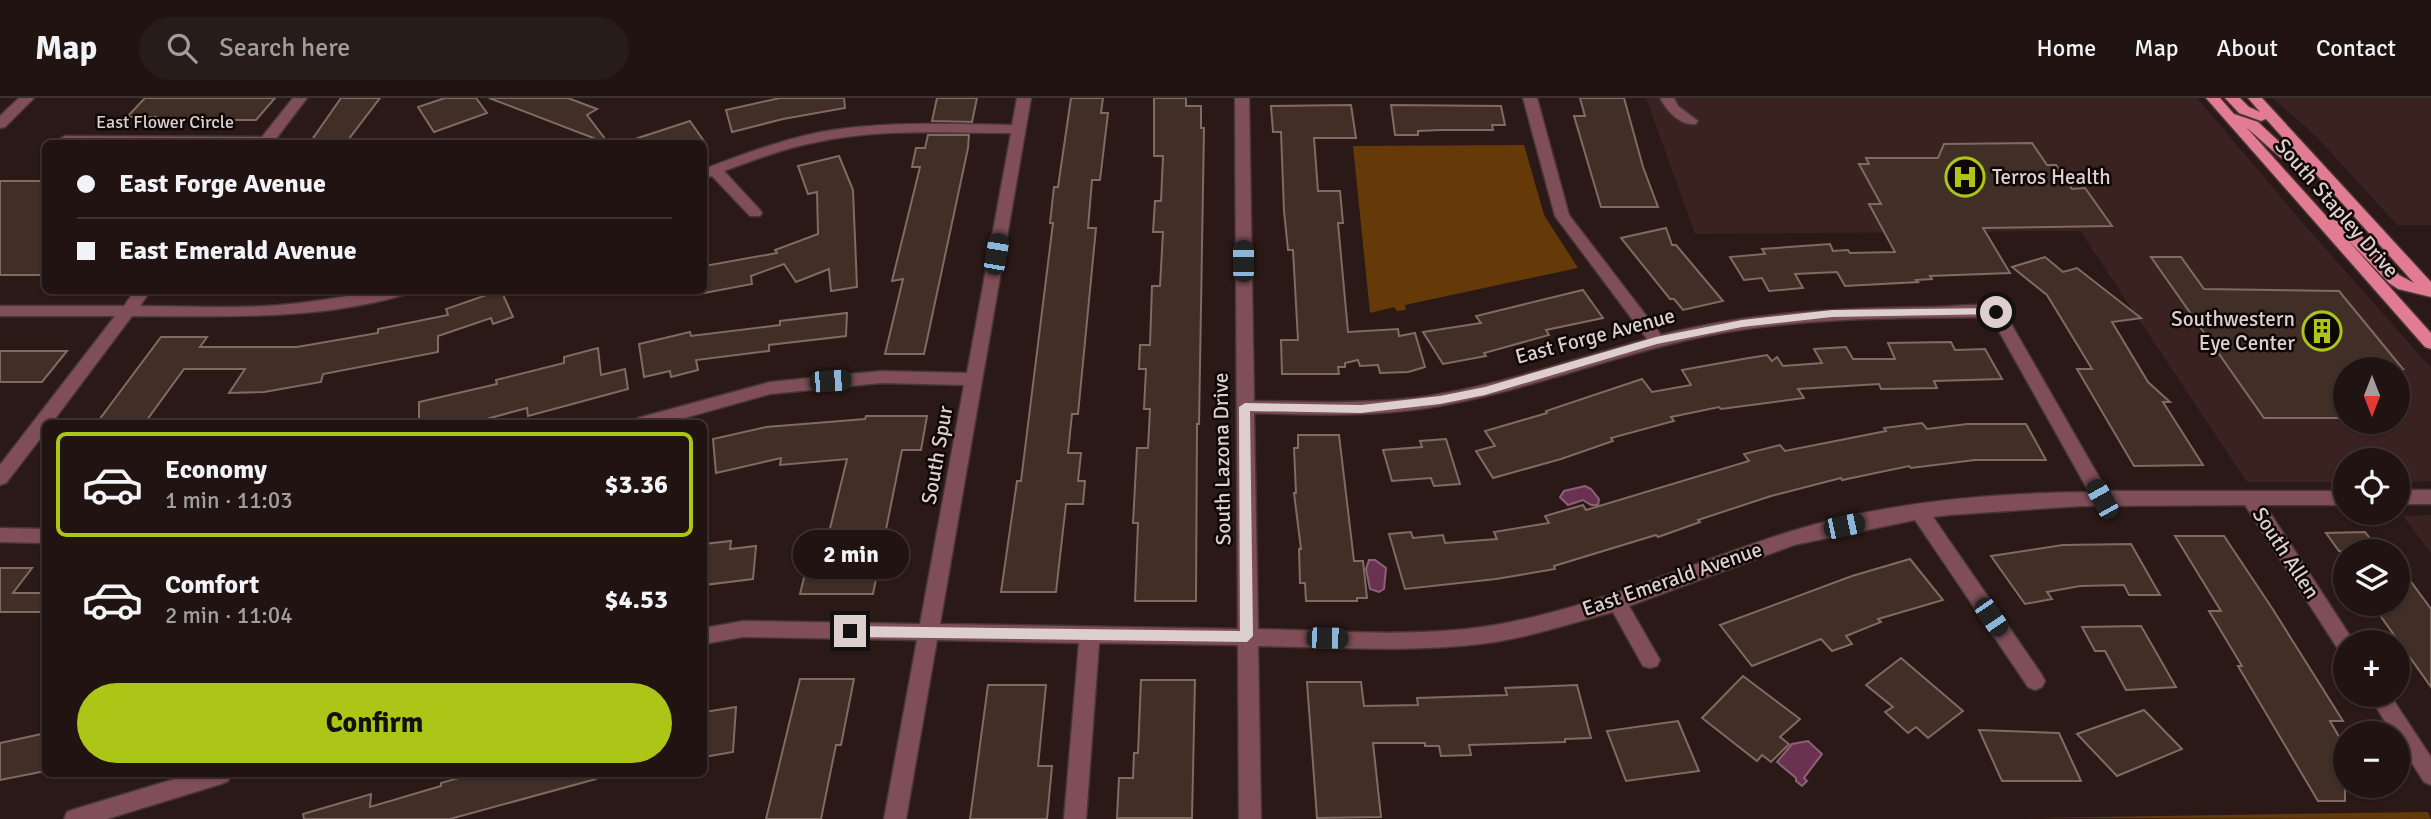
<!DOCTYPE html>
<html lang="en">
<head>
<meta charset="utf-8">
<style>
	:root { --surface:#201311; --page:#281c1a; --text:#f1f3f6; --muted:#a29e9f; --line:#3d3231; --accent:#abc616 }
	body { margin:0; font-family:Signika,sans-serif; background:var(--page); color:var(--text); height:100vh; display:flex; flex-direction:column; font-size:26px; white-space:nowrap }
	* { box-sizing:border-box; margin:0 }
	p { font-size:23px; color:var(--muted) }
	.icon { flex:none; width:38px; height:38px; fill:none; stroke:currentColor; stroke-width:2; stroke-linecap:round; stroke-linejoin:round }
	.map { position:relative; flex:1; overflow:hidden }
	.drawer { position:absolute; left:42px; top:322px; width:665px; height:357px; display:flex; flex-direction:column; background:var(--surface); border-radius:10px; box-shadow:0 2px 5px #0004,0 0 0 2px var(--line) }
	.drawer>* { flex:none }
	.banner { position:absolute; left:42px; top:42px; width:665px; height:154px; border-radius:10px; box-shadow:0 2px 5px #0004,0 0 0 2px var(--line); display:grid; align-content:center; height:154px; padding:0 35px; background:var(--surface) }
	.needle { width:46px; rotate:180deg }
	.buttons { position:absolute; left:2333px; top:259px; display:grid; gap:14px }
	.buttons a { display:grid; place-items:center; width:77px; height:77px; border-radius:50%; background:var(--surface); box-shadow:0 2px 5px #0004,0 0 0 2px var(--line); font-size:35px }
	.end { position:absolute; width:32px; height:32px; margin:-16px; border:9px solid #dccfcd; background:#111; box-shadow:0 0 0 4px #111 }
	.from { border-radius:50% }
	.bubble { position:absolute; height:49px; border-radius:24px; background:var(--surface); box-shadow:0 2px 5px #0004,0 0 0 2px var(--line); font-size:23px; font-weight:800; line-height:49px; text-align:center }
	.car { position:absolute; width:21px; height:42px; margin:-21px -10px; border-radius:9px; box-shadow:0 0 5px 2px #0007; background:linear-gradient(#222 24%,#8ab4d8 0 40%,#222 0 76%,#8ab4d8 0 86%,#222 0) }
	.banner b { display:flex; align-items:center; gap:24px; height:66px; font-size:26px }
	.banner b+b { border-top:2px solid var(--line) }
	.banner i { width:18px; height:18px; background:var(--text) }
	ul { padding:12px 0 0; list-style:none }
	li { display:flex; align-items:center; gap:21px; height:105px; margin:0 14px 10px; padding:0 21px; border:4px solid transparent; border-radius:10px }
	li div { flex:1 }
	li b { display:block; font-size:26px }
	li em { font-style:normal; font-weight:800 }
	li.on { border-color:var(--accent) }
	li>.icon { width:63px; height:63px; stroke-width:1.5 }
	.button { display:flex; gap:14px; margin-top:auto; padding:14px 35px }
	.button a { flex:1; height:80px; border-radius:42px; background:var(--accent); color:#111; font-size:28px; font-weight:800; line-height:80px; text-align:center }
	header { display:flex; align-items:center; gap:42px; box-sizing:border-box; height:98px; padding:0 35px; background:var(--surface); border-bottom:2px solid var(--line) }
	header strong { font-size:33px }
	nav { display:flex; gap:38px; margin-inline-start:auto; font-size:24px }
	.search { width:490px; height:63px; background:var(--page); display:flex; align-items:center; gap:18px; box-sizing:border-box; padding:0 24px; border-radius:38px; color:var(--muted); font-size:26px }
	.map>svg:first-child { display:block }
</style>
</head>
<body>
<header>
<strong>Map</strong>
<div class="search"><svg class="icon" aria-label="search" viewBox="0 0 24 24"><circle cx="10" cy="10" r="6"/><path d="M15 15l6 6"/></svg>Search here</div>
<nav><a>Home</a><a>Map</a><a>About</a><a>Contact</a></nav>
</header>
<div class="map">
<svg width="2431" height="721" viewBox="0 0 2431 721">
	<rect width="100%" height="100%" fill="#2b1917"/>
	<g fill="#3a2220" fill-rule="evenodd">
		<path d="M1646 0H2197L2302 124 2431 270V383L2398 384V362H2345V384H2247L2080 133 1695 136ZM2345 271H2398V324H2345Z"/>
		<polygon points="2272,0 2431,0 2431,127 2397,127 2315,37"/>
		<polygon points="2431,417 2431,455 2403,418"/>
	</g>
	<g fill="#653a08">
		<polygon points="1524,47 1544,117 1578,170 1405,207 1406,212 1397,213 1394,209 1370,215 1353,48"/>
		<polygon points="2428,714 2431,721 2024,720"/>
	</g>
	<g fill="#6a3251" stroke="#8c6176" stroke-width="2">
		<polygon points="1585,388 1591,391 1599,401 1598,407 1591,407 1583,402 1568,407 1560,399 1564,393"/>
		<polygon points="1369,462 1375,462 1386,470 1384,491 1379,494 1370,491 1366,471"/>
		<polygon points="1808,643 1822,656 1804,680 1807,683 1802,688 1796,683 1796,680 1777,664 1792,646"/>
	</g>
	<g fill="#402e27" stroke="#7f6b62" stroke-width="2">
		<polygon points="145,0 275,0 256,22 155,22 157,19 127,19"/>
		<polygon points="341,0 380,0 345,46 309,46"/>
		<polygon points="445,0 476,0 487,15 434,34 418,9"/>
		<polygon points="489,0 568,0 597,11 587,17 609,46"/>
		<polygon points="780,0 844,0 845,10 783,21 732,34 726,12"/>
		<polygon points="937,0 977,0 972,24 932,23"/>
		<polygon points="1071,0 1103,0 1101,15 1108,15 1100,82 1092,82 1088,130 1096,130 1078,316 1072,316 1068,355 1081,355 1078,383 1085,383 1083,406 1066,406 1056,494 1001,494 1017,383 1021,383 1053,125 1050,125 1054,89 1058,89"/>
		<polygon points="1154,0 1186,0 1186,8 1201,8 1201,30 1204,30 1199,326 1197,326 1196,503 1135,503 1138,425 1133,425 1137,350 1148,350 1150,311 1144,311 1146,271 1139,271 1140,247 1150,247 1152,188 1160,188 1163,134 1153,134 1155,103 1161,103 1163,58 1154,58"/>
		<polygon points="1580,0 1624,0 1643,69 1658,109 1601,109 1574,18 1585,18"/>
		<polygon points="1351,7 1356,40 1314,40 1318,93 1340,93 1343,125 1338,125 1348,234 1398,231 1399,238 1415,235 1425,269 1408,274 1380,275 1378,267 1360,268 1358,262 1345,265 1345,269 1338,269 1339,276 1282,276 1281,242 1298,242 1293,152 1288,152 1284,113 1281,34 1273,34 1271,8"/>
		<polygon points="1391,7 1501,8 1505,27 1492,27 1493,32 1441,32 1418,33 1418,37 1395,37"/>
		<polygon points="690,23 706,46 633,46 632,42"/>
		<polygon points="928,37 969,37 968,50 924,256 885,256 903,181 892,183 920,69 912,69 916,50 925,50"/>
		<polygon points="2032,45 2047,67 2056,67 2072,91 2085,90 2112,128 1983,130 2010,175 1930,178 1932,181 1916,182 1918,184 1845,188 1837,174 1795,176 1803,190 1769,193 1762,180 1744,182 1730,159 1765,156 1762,151 1830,146 1833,153 1848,152 1850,155 1895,154 1869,106 1881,106 1859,66 1869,66 1866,60 1938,60 1944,46"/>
		<polygon points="839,58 853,92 857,189 831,193 829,171 796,184 784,166 751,178 752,186 704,195 704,168 777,155 775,152 818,136 817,94 808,96 798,68"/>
		<rect x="0" y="83" width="46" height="94"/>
		<polygon points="1666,130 1672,147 1676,147 1723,203 1683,212 1674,201 1670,201 1621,140"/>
		<polygon points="2045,159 2063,174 2077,170 2141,220 2112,224 2148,284 2170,304 2163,304 2203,367 2134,368 2077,271 2092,271 2047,197 2012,169"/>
		<polygon points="2151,159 2181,159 2204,191 2339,193 2403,271 2345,271 2345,320 2264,320"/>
		<polygon points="501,192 513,219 493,226 491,220 438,238 438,254 323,276 321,284 264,294 229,295 245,271 184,271 144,326 96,326 161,239 207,239 200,249 297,249 378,235 378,231 448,217 446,211"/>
		<polygon points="1583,192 1603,220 1546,232 1549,237 1484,255 1486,258 1443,266 1423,234 1481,225 1476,218"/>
		<polygon points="847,215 846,238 769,247 769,253 696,262 698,272 671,279 670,273 644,279 639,246 690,234 691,238 780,227 780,223"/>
		<polygon points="1951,244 1955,252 1985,251 2002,281 1934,283 1937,290 1881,291 1879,286 1798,291 1804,300 1721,311 1719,309 1671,319 1674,323 1611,340 1613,343 1561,361 1493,380 1476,353 1495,348 1485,333 1547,315 1546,313 1642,281 1652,294 1691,287 1682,272 1743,261 1767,257 1772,263 1777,259 1783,268 1822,265 1814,251 1846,249 1853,261 1895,261 1888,245"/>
		<polygon points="598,250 601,277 625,271 628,291 528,318 527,310 479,323 479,326 419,326 419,304 497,286 496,282 564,265 564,259"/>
		<polygon points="0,253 67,253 42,284 0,284"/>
		<polygon points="866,318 927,318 921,352 902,352 873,496 800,496 808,463 822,463 847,361 780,367 781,360 716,375 713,341 766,329 865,321"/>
		<polygon points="1922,325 1927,331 1967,326 2026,326 2046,362 1975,362 1911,370 1909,368 1842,382 1841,380 1771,398 1698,422 1700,424 1658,439 1656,437 1554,468 1555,471 1496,481 1405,491 1389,436 1411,434 1413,440 1443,437 1445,445 1497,441 1494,434 1549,425 1545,418 1583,407 1586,412 1749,363 1744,356 1780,347 1785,353 1886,333 1884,330"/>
		<polygon points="1298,337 1339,337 1354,463 1363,463 1367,500 1357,500 1357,503 1306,503 1305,485 1300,485 1299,451 1301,451 1294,395 1296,395 1294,350 1298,350"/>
		<polygon points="1446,341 1460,386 1434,388 1431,380 1392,383 1383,352 1422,349 1420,343"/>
		<polygon points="2365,434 2380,453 2339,453 2326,435"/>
		<polygon points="2175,438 2224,438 2272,510 2343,623 2330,623 2345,649 2345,703 2318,703 2238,568 2242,568 2209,513 2221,513"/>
		<polygon points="731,443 730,451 756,448 753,481 704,487 704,446"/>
		<polygon points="2131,446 2160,497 2129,497 2124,487 2080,488 2047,494 2052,501 2025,506 1991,458 2063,447"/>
		<polygon points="1910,461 1943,502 1878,521 1881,524 1846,538 1852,546 1832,553 1821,541 1752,568 1720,527 1852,478"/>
		<polygon points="2398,466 2431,511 2431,589 2372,506 2398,506"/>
		<polygon points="0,470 32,470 13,495 46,495 46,514 0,514"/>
		<polygon points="2141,528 2156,554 2176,589 2126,592 2105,553 2095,553 2082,529"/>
		<polygon points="1901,560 1963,613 1928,640 1916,629 1908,635 1885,614 1893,609 1866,587"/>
		<polygon points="1743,578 1800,621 1780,639 1789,646 1771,664 1762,657 1757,663 1702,620"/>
		<polygon points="800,581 854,581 841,647 836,647 821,721 766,721"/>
		<polygon points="1141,582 1195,582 1192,720 1117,720 1119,680 1133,680 1134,655 1138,655"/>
		<polygon points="1307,584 1361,584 1364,608 1418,607 1417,600 1507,597 1505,590 1577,587 1591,640 1565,641 1565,644 1469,647 1471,657 1441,658 1439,648 1425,648 1425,645 1373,645 1381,719 1317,720"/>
		<polygon points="988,587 1046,587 1038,668 1052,668 1047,721 970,721"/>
		<polygon points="736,609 733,654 704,659 704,614"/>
		<polygon points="2144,612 2182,651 2117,678 2077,636"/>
		<polygon points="1678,623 1699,673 1626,683 1607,633"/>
		<polygon points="1979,632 2059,635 2081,683 2002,683"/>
		<polygon points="46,635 46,673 0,682 0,645"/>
		<polygon points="473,676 595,676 596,681 450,721 304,721 303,716 371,696 370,709 441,688 441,685"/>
	</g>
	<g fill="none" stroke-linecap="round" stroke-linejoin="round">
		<g stroke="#473634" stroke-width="3">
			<g id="minor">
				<polygon points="19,0 34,0 5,29 0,30 0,18"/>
				<polygon points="293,0 307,0 272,46 62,46 58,42 65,38 262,39"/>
				<path d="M1017 0H1031L940 526 1238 531 1235 0H1249L1254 303C1307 304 1361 306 1414 300 1493 290 1570 262 1647 241L1555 118 1523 0H1537L1569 117 1661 237C1750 214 1841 210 1932 209 1954 209 1981 204 2002 210L2107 393H2345V407H2265L2354 544H2345V553L2338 551 2245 407 2081 408 1949 417 1933 419 2042 577 2045 583 2042 589 2035 592 2028 589 1915 422 1794 447 1629 508 1660 562 1657 568 1650 570 1643 568 1613 514C1572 525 1530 539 1488 545 1412 555 1334 549 1258 548L1261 721H1239L1238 547 1099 545 1086 721H1064L1079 545 937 542 906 721H884L917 542 743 539 704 546V530L743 523 920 526 964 287 881 285 770 296 663 326H630L638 320 770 284 881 273 967 275 1011 35C946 35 880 30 817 44 785 50 754 62 724 73L760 112 762 115 760 118H750L712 78 704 80V71C742 57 780 42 821 34 884 23 948 26 1012 27ZM1991 219 2089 394C1989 395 1887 404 1792 433 1692 464 1599 509 1495 527 1418 540 1336 533 1258 531L1254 315C1316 317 1378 319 1439 308 1530 292 1616 256 1706 238 1800 219 1896 220 1991 219Z"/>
				<path d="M1660 0H1674L1678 8 1698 23 1696 26C1680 28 1667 13 1660 0Z"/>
				<path d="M135 192H151L140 208C187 208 234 211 280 207 323 204 366 192 408 192L407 196C317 223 225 218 132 218L51 326H46V333L6 385 0 387V367L115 218H0V208H124Z"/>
				<rect x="2398" y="392" width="33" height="14"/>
				<polygon points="0,430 46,431 46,445 0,444"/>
				<polygon points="2369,597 2390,597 2431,659 2431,687 2424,684 2398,643 2398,635 2392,635"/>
				<polygon points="191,676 232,676 228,683 221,686 107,721 64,721 67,714 75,711"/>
			</g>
		</g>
		<g stroke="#473634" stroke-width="3">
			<path id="major" d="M2206 0H2220L2234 16 2258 24 2288 52 2302 61 2266 21 2261 23 2239 15 2225 0H2240L2249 9 2260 14 2248 0H2262L2431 184V199L2398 191 2389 185 2345 139 2431 235V251L2425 249ZM2246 29 2281 60 2315 75 2414 185 2399 177 2355 131 2327 119Z"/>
		</g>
		<use href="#minor" fill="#7f4e59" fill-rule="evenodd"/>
		<use href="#major" fill="#e17c93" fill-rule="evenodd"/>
	</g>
	<polygon fill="#dccfcd" points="1996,210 2000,211 2000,216 1832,219 1742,229 1657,246 1485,297 1440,306 1361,315 1250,313 1253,538 1247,544 850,539 843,533 850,528 1240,533 1239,309 1245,305 1361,307 1440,298 1485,289 1656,239 1742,222 1832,212"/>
	<defs>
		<g id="hospital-ring" transform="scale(2.0125)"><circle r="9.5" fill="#0e0706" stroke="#abc616" stroke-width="1.5"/><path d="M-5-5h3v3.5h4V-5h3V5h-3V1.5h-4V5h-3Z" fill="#abc616"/></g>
		<g id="building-ring" transform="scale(2.0125)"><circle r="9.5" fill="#0e0706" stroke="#abc616" stroke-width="1.5"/><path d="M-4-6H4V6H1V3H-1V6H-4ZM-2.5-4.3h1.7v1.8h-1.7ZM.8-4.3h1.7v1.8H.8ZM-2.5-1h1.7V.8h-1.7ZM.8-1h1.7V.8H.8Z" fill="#abc616"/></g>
	</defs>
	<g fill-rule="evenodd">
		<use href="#hospital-ring" x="1965" y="79"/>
		<use href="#building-ring" x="2322" y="233"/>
	</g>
	<g text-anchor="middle" stroke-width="5" stroke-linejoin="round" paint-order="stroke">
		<g font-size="18" fill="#dccfcd" stroke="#0e0706">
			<text x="165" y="30">East Flower Circle</text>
		</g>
		<g font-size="21" fill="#dccfcd" stroke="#0e0706" text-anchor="start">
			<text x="1992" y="86">Terros Health</text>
			<text x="2295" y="228" text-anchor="end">Southwestern<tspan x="2295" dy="24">Eye Center</tspan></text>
		</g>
		<g font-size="21" fill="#dccfcd" stroke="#0e0706">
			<text transform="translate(2337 110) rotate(49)" y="7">South Stapley Drive</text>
			<text transform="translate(1595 238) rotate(-15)" y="7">East Forge Avenue</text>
			<text transform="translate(937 357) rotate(-80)" y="7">South Spur</text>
			<text transform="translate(1222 361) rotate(-91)" y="7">South Lazona Drive</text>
			<text transform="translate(2286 455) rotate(57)" y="7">South Allen</text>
			<text transform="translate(1672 481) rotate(-19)" y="7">East Emerald Avenue</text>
		</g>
	</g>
</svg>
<div class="buttons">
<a><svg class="needle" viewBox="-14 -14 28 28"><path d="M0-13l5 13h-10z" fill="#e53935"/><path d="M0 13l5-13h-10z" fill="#a29e9f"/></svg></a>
<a><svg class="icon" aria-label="locate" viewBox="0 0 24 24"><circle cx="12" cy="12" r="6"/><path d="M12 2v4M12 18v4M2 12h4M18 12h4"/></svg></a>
<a><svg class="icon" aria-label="layers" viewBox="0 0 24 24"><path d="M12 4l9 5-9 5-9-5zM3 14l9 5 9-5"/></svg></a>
<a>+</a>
<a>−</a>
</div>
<i class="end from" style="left:1996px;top:214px"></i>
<i class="end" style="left:850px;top:533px"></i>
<div class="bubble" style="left:793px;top:432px;width:116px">2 min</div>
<i class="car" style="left:996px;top:156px;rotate:10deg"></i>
<i class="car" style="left:1243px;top:163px;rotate:0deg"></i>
<i class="car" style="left:830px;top:283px;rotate:86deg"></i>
<i class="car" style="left:2102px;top:401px;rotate:331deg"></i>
<i class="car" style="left:1844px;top:428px;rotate:78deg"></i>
<i class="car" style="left:1991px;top:519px;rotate:146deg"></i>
<i class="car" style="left:1327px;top:540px;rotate:91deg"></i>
<div class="banner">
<b><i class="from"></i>East Forge Avenue</b>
<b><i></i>East Emerald Avenue</b>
</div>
<section class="drawer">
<ul>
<li class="on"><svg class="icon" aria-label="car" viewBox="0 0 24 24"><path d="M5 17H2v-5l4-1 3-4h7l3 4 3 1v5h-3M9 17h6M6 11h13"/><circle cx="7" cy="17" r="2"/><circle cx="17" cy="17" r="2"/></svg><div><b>Economy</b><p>1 min · 11:03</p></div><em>$3.36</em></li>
<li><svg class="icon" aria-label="car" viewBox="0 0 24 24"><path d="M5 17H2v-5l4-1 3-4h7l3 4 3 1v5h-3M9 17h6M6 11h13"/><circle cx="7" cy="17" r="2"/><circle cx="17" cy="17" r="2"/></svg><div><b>Comfort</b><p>2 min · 11:04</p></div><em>$4.53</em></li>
</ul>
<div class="button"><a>Confirm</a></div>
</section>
</div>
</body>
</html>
